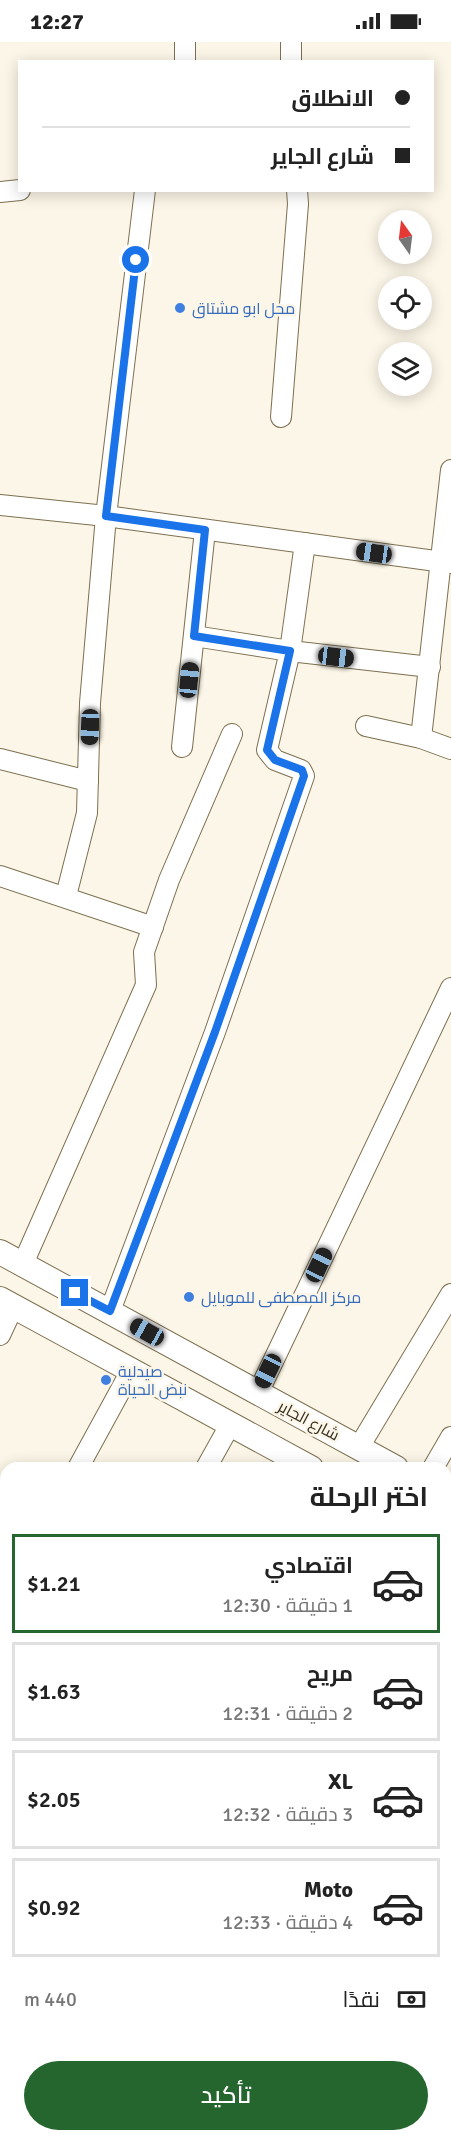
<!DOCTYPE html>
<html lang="ar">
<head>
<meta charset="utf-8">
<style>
	:root { --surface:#fff; --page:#f2f2f2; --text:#222; --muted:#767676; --line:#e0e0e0; --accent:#25652e }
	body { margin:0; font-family:Signika,Cairo,sans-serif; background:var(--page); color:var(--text); direction:rtl; height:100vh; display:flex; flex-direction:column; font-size:22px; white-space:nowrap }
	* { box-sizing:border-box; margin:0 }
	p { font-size:20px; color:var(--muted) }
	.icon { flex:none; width:33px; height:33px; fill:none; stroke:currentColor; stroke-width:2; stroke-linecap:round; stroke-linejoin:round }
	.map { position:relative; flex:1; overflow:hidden; direction:ltr }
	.side { position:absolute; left:0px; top:1420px; width:452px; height:680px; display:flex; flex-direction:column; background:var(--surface); border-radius:18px 18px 0 0; box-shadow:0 3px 15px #0003; direction:rtl }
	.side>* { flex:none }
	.banner { position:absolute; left:18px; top:18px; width:416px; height:132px; border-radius:0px; box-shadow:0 3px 15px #0003; direction:rtl; display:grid; align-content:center; height:132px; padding:0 24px; background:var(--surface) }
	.needle { width:39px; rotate:346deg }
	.buttons { position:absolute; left:378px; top:168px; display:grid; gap:12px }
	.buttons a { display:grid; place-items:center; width:54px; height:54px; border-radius:50%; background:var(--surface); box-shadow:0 3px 15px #0003; font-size:30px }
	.end { position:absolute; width:27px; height:27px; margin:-14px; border:8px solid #1a73e8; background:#fff; box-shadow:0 0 0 3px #fff }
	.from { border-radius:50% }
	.car { position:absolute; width:18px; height:36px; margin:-18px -9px; border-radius:8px; box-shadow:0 0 4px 2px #0007; background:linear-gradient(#222 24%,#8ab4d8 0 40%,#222 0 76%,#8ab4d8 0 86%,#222 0) }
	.banner b { display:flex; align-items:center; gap:21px; height:57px; font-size:22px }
	.banner b+b { border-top:2px solid var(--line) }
	.banner i { width:15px; height:15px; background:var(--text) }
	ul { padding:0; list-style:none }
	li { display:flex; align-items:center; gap:18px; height:99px; margin:0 12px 9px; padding:0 12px; border:3px solid var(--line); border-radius:0px }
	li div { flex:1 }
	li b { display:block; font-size:22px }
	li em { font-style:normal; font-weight:600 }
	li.active { border-color:var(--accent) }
	li>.icon { width:54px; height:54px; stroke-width:1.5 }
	h2 { padding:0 24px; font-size:27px; line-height:72px }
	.pay { display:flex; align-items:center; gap:15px; height:66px; padding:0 24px; font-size:22px }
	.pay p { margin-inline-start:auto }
	.cta { display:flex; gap:12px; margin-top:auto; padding:12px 24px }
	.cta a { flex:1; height:69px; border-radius:36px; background:var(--accent); color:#fff; font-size:24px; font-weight:600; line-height:69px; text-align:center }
	.status { display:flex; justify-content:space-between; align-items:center; height:42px; padding:0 30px; background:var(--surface); direction:ltr }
	.status svg { height:16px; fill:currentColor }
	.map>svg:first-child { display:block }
</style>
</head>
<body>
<div class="status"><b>12:27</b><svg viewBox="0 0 49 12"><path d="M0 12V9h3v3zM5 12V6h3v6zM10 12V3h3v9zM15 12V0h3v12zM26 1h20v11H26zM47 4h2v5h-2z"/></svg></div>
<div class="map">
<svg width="451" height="2099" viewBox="0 0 451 2099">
	<rect width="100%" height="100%" fill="#fcf6e8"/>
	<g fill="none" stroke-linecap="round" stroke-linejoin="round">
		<g stroke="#7d7050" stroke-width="22">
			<g id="minor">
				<polyline points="291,0 291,20"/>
				<polyline points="185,20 185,0"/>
				<polyline points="0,150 20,148"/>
				<polyline points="281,375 298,162 297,148"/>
				<polyline points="0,463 106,474 451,521"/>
				<polyline points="194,594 290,609 430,625"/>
				<polyline points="366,684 421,696 451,707"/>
				<polyline points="421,696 451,428"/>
				<polyline points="182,705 205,488"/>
				<polyline points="0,717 88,739"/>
				<polyline points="0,834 153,885"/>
				<polyline points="66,854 87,771 90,661 106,474 145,148"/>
				<polyline points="22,1224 146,943 144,910 169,838 232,692"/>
				<polyline points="110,1269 215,990 304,734 301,728 275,718 267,708 290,609 305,501"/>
				<polyline points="0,1293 13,1265"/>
				<polyline points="258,1351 451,946"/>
				<polyline points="359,1405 451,1252"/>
				<polyline points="78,1426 131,1329"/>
				<polyline points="206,1426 230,1383"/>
				<polyline points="433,1426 451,1395"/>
				<polyline points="0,1570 6,1559"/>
				<polyline points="446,1675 451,1678"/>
				<polyline points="446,1747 451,1736"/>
				<polyline points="446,1792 451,1795"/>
				<polyline points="0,1795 6,1784"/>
				<polyline points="446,1901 451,1904"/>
				<polyline points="446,2011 451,2014"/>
				<polyline points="446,2088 451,2090"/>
				<polyline points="266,2099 268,2094"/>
			</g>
		</g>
		<g stroke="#7d7050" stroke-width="26">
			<g id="tertiary">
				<polyline points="0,1210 396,1426"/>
				<polyline points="0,1257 311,1426"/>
				<polyline points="446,1456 451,1459"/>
				<polyline points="446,1499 451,1502"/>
			</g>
		</g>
		<use href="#minor" stroke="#fff" stroke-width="20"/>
		<use href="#tertiary" stroke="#fff" stroke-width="24"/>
	</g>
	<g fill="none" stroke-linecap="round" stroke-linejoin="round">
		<polyline stroke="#1a73e8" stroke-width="8" points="75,1251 110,1269 215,990 304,734 302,728 275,718 267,708 290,609 194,594 205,488 106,474 136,218"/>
	</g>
	<g fill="#3f7fe0" stroke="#fcf6e8" stroke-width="2">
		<circle cx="180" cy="266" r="6"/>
		<circle cx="189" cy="1255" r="6"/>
		<circle cx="106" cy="1338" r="6"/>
	</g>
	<g text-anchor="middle" stroke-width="5" stroke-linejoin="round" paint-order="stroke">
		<g font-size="16" fill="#366cbe" stroke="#fcf6e8" text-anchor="start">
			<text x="192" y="272">محل ابو مشتاق</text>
			<text x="201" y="1261">مركز المصطفى للموبايل</text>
			<text x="118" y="1335">صيدلية<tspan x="118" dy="18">نبض الحياة</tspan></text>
		</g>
		<g font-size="16" fill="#342e21" stroke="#fcf6e8">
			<text transform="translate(309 1378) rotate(28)" y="6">شارع الجاير</text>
		</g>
	</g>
</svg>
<div class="buttons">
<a><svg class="needle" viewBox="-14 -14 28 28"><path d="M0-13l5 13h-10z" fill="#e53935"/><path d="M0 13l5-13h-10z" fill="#767676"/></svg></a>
<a><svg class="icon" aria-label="locate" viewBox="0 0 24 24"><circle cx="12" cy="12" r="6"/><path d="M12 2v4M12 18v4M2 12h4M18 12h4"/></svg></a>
<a><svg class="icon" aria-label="layers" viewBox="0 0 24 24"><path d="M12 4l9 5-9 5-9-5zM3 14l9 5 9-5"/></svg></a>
</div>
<i class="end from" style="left:136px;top:218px"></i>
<i class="end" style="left:75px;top:1251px"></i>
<i class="car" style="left:374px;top:511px;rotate:278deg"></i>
<i class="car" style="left:336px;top:615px;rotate:97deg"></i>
<i class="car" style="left:189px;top:638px;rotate:6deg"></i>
<i class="car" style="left:90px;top:685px;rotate:182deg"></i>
<i class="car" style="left:319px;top:1223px;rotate:25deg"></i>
<i class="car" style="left:147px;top:1290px;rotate:299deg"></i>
<i class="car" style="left:268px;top:1329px;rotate:206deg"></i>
<div class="banner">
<b><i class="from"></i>الانطلاق</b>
<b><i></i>شارع الجاير</b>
</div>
<section class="side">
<h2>اختر الرحلة</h2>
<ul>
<li class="active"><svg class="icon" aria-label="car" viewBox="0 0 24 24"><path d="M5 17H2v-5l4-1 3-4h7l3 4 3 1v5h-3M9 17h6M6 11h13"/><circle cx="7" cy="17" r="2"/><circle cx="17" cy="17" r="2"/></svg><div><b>اقتصادي</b><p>1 دقيقة · 12:30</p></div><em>$1.21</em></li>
<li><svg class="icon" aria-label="car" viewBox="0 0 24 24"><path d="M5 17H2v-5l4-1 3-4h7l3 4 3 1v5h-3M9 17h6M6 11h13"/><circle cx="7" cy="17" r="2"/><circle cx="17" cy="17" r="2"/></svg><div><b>مريح</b><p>2 دقيقة · 12:31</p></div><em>$1.63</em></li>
<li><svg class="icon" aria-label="car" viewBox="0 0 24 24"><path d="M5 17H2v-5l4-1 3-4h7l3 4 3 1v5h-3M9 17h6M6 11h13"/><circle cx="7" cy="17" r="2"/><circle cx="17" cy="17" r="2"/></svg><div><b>XL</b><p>3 دقيقة · 12:32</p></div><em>$2.05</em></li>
<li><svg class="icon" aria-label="car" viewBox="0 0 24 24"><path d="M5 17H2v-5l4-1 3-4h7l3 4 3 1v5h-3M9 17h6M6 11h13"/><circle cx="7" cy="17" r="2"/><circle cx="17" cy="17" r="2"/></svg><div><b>Moto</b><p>4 دقيقة · 12:33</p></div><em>$0.92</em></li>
</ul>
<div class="pay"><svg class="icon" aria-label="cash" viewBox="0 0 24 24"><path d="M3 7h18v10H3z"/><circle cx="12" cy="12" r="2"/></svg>نقدًا<p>440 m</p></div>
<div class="cta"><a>تأكيد</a></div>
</section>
</div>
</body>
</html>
